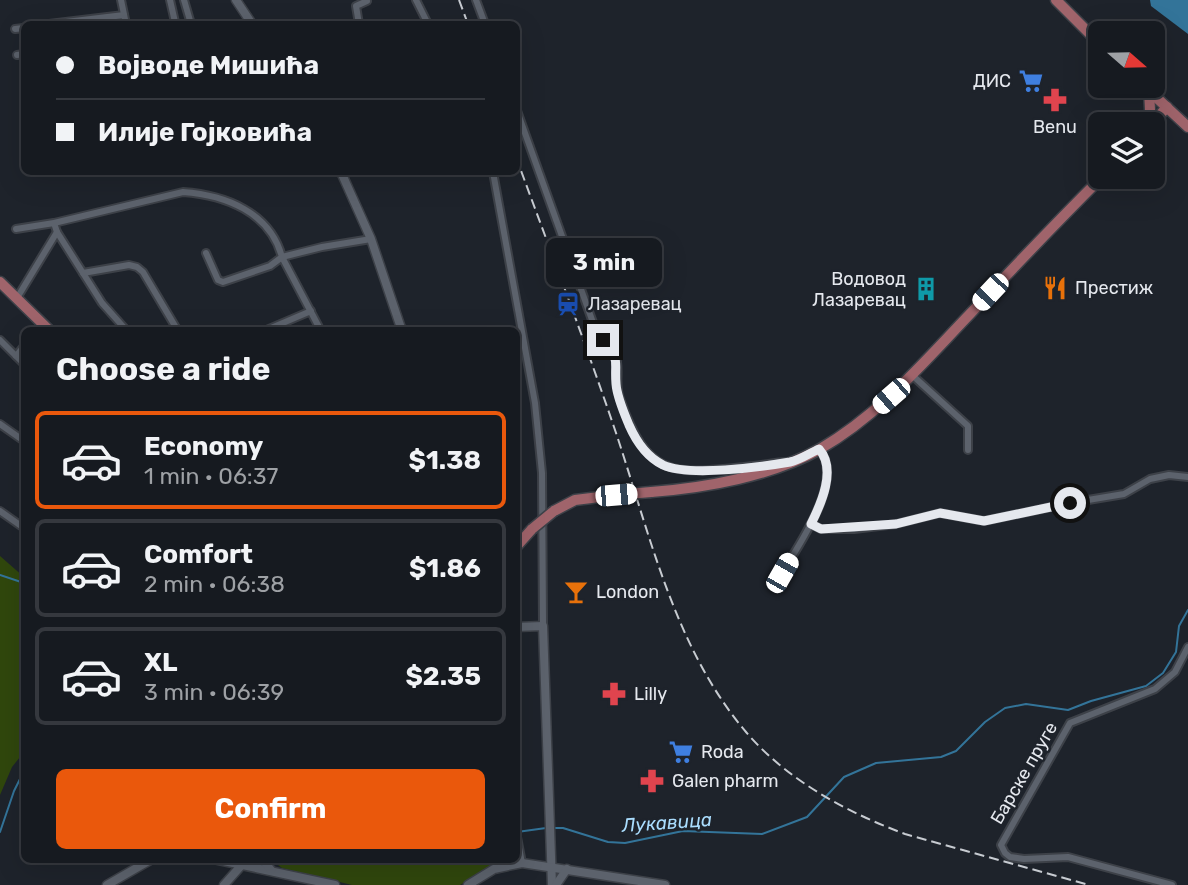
<!DOCTYPE html>
<html lang="en">
<head>
<meta charset="utf-8">
<style>
	:root { --surface:#161a20; --page:#23272d; --text:#f1f3f6; --muted:#9ea1a5; --line:#35383e; --accent:#ea580c }
	body { margin:0; font-family:Rubik,sans-serif; background:var(--page); color:var(--text); height:100vh; display:flex; flex-direction:column; font-size:26px; white-space:nowrap }
	* { box-sizing:border-box; margin:0 }
	p { font-size:23px; color:var(--muted) }
	.icon { flex:none; width:38px; height:38px; fill:none; stroke:currentColor; stroke-width:2; stroke-linecap:round; stroke-linejoin:round }
	.map { position:relative; flex:1; overflow:hidden }
	.side { position:absolute; left:21px; top:327px; width:499px; height:536px; display:flex; flex-direction:column; background:var(--surface); border-radius:10px; box-shadow:0 7px 28px #0002,0 0 0 2px var(--line) }
	.side>* { flex:none }
	.hud { position:absolute; left:21px; top:21px; width:499px; height:154px; border-radius:10px; box-shadow:0 7px 28px #0002,0 0 0 2px var(--line); display:grid; align-content:center; height:154px; padding:0 35px; background:var(--surface) }
	.needle { width:46px; rotate:110deg }
	.tools { position:absolute; left:1088px; top:21px; display:grid; gap:14px }
	.tools a { display:grid; place-items:center; width:77px; height:77px; border-radius:10px; background:var(--surface); box-shadow:0 7px 28px #0002,0 0 0 2px var(--line); font-size:35px }
	.end { position:absolute; width:32px; height:32px; margin:-16px; border:9px solid #e5e8ee; background:#111; box-shadow:0 0 0 4px #111 }
	.from { border-radius:50% }
	.bubble { position:absolute; height:49px; border-radius:10px; background:var(--surface); box-shadow:0 7px 28px #0002,0 0 0 2px var(--line); font-size:23px; font-weight:700; line-height:49px; text-align:center }
	.car { position:absolute; width:21px; height:42px; margin:-21px -10px; border-radius:9px; box-shadow:0 0 5px 2px #0007; background:linear-gradient(#fff 24%,#345 0 40%,#fff 0 76%,#345 0 86%,#fff 0) }
	.hud b { display:flex; align-items:center; gap:24px; height:66px; font-size:26px }
	.hud b+b { border-top:2px solid var(--line) }
	.hud i { width:18px; height:18px; background:var(--text) }
	ul { padding:0; list-style:none }
	li { display:flex; align-items:center; gap:21px; height:98px; margin:0 14px 10px; padding:0 21px; border:4px solid var(--line); border-radius:10px }
	li div { flex:1 }
	li b { display:block; font-size:26px }
	li em { font-style:normal; font-weight:700 }
	li.on { border-color:var(--accent) }
	li>.icon { width:63px; height:63px; stroke-width:1.5 }
	h2 { padding:0 35px; font-size:32px; line-height:84px }
	.cta { display:flex; gap:14px; margin-top:auto; padding:14px 35px }
	.cta a { flex:1; height:80px; border-radius:10px; background:var(--accent); color:#fff; font-size:28px; font-weight:700; line-height:80px; text-align:center }
	.map>svg:first-child { display:block }
</style>
</head>
<body>
<div class="map">
<svg width="1188" height="885" viewBox="0 0 1188 885">
	<rect width="100%" height="100%" fill="#1e232b"/>
	<g fill="#30470d">
		<polygon points="0,556 24,577 24,752 12,767 0,795"/>
		<polygon points="516,855 517,860 491,867 460,885 352,885 282,868 270,859 516,859"/>
	</g>
	<polygon fill="#337499" points="1150,0 1188,0 1188,34 1151,6"/>
	<g fill="none" stroke-linecap="round" stroke-linejoin="round">
		<g stroke="#337499" stroke-width="2">
			<polyline points="0,575 24,583"/>
			<polyline points="552,828 563,828 608,842 625,843 683,831 762,834 807,817 844,777 876,763 941,757 956,751 985,722 1005,708 1026,704 1068,710 1091,701 1146,686 1163,673 1176,652 1179,626 1188,610"/>
			<polyline points="0,832 14,791 24,771"/>
			<polyline points="517,832 546,828"/>
		</g>
		<g stroke="#3d4148" stroke-width="10">
			<g id="street">
				<polyline points="121,0 126,24"/>
				<polyline points="170,0 175,22"/>
				<polyline points="184,0 191,24"/>
				<polyline points="416,0 428,24"/>
				<polyline points="476,0 485,24"/>
				<polyline points="49,24 124,15"/>
				<polyline points="359,24 356,6 367,1"/>
				<polyline points="15,29 24,28"/>
				<polyline points="17,55 24,54"/>
				<path d="M516 108 596 331C603 340 615 350 617 362 619 376 615 385 620 399 649 483 676 473 754 466 765 465 776 462 787 462"/>
				<polyline points="493,172 535,403 542,473 543,626"/>
				<polyline points="54,223 57,232 102,303 127,331"/>
				<path d="M16 229 54 223 183 192C225 195 270 212 282 257L321 331"/>
				<polyline points="206,253 218,280 223,282 270,266 282,257 322,247 371,239"/>
				<polyline points="83,273 129,265 137,267 143,272 178,331"/>
				<polyline points="17,298 57,232"/>
				<polyline points="264,331 311,311"/>
				<polyline points="0,340 24,364"/>
				<polyline points="16,356 24,346"/>
				<polyline points="912,375 968,426 968,450"/>
				<polyline points="0,424 24,441"/>
				<polyline points="0,511 24,528"/>
				<polyline points="811,524 821,529 854,529 896,524 940,513 984,521 1070,503 1124,494 1150,479 1169,475 1188,477"/>
				<path d="M782 573C798 546 846 479 819 449"/>
				<polyline points="516,832 522,863"/>
				<polyline points="1172,885 1068,857 1024,859 1010,857 1005,853 1001,845 1070,723 1155,689 1175,672 1188,647"/>
			</g>
		</g>
		<g stroke="#3d4148" stroke-width="11">
			<g id="secondary">
				<polyline points="236,0 252,24"/>
				<polyline points="341,172 371,239 402,331"/>
				<polyline points="516,627 543,626 552,885"/>
				<polyline points="214,859 335,885"/>
				<polyline points="262,859 271,870"/>
				<polyline points="107,885 152,859"/>
				<polyline points="224,885 247,859"/>
				<polyline points="468,885 494,869 522,863 665,885"/>
				<polyline points="556,885 567,869"/>
			</g>
		</g>
		<g stroke="#3d4148" stroke-width="13">
			<g id="primary">
				<polyline points="1056,0 1101,45"/>
				<polyline points="1144,86 1188,127"/>
				<polyline points="1147,124 1150,110 1149,90"/>
				<polyline points="1152,124 1167,107"/>
				<polyline points="0,282 50,331"/>
				<path d="M651 492C705 488 772 476 820 449 879 415 923 363 969 315 1013 268 1057 222 1102 177"/>
				<polyline points="554,511 575,500 616,495"/>
				<polyline points="516,547 532,529"/>
			</g>
		</g>
		<use href="#street" stroke="#5c626c" stroke-width="6"/>
		<use href="#secondary" stroke="#5c626c" stroke-width="8"/>
		<use href="#primary" stroke="#a0646b" stroke-width="10"/>
		<g stroke="#c7cbd1" stroke-width="2" stroke-dasharray="10 5" stroke-linecap="butt">
			<polyline points="459,0 468,24"/>
			<path d="M516 157C549 247 583 336 614 427 649 530 673 646 746 732 787 780 846 812 905 834L1089 885"/>
		</g>
		<g stroke="#3d4148" stroke-width="13" stroke-linecap="butt">
			<g id="primary-bridge">
				<polyline points="616,495 651,492"/>
				<polyline points="532,529 554,511"/>
			</g>
		</g>
		<use href="#primary-bridge" stroke="#a0646b" stroke-width="10"/>
	</g>
	<g fill="none" stroke-linecap="round" stroke-linejoin="round">
		<path stroke="#e5e8ee" stroke-width="9" d="M603 340C621 361 614 360 616 384 617 397 624 413 629 425 636 441 647 457 663 465 689 477 761 467 790 462 800 460 810 453 819 449 837 469 821 504 811 524L821 529 896 524 940 513 984 521 1070 503"/>
	</g>
	<defs>
		<g id="supermarket-bare" transform="scale(1.89)"><path d="M-6-5.5h2.5l.6 2H6L4.5 2H-2.5L-4.4-4H-6ZM-1.5 3.2a1.3 1.3 0 1 0 .1 0ZM3 3.2a1.3 1.3 0 1 0 .1 0Z" fill="#3f7fe0" stroke="#1e232b" stroke-width="2.5" paint-order="stroke"/></g>
		<g id="pharmacy-bare" transform="scale(1.89)"><path d="M-2-6h4v4h4v4h-4v4h-4v-4h-4v-4h4Z" fill="#e0444e" stroke="#1e232b" stroke-width="2.5" paint-order="stroke"/></g>
		<g id="restaurant-bare" transform="scale(1.89)"><path d="M-5-6h1v4h1v-4h1v4h1v-4h1v5L-1.5 .5V6h-2V.5L-5-1ZM5-6V6H3V1.5H1.5Q1.5-4 5-6Z" fill="#e8710a" stroke="#1e232b" stroke-width="2.5" paint-order="stroke"/></g>
		<g id="building-bare" transform="scale(1.89)"><path d="M-4-6H4V6H1V3H-1V6H-4ZM-2.5-4.3h1.7v1.8h-1.7ZM.8-4.3h1.7v1.8H.8ZM-2.5-1h1.7V.8h-1.7ZM.8-1h1.7V.8H.8Z" fill="#0f9aa8" stroke="#1e232b" stroke-width="2.5" paint-order="stroke"/></g>
		<g id="station-bare" transform="scale(1.89)"><path d="M-3-6H3Q5-6 5-4V2Q5 4 3 4L4.5 6H3L1.5 4h-3L-3 6H-4.5L-3 4Q-5 4-5 2V-4Q-5-6-3-6ZM-3.5-4v3h7v-3ZM-3.5 1v1.5H-2V1ZM2 1v1.5H3.5V1Z" fill="#1a4fb4" stroke="#1e232b" stroke-width="2.5" paint-order="stroke"/></g>
		<g id="bar-bare" transform="scale(1.89)"><path d="M-6-5H6L.8 .8V4.5H3.5V6h-7V4.5H-.8V.8Z" fill="#e8710a" stroke="#1e232b" stroke-width="2.5" paint-order="stroke"/></g>
	</defs>
	<g fill-rule="evenodd">
		<use href="#supermarket-bare" x="1031" y="81"/>
		<use href="#pharmacy-bare" x="1055" y="100"/>
		<use href="#restaurant-bare" x="1055" y="288"/>
		<use href="#building-bare" x="926" y="289"/>
		<use href="#station-bare" x="568" y="304"/>
		<use href="#bar-bare" x="576" y="592"/>
		<use href="#pharmacy-bare" x="614" y="694"/>
		<use href="#supermarket-bare" x="681" y="752"/>
		<use href="#pharmacy-bare" x="652" y="781"/>
	</g>
	<g text-anchor="middle" stroke-width="5" stroke-linejoin="round" paint-order="stroke">
		<g font-size="18" fill="#e5e8ee" stroke="#1e232b" text-anchor="start">
			<text x="1011" y="87" text-anchor="end">ДИС</text>
			<text x="1055" y="133" text-anchor="middle">Benu</text>
			<text x="906" y="285" text-anchor="end">Водовод<tspan x="906" dy="21">Лазаревац</tspan></text>
			<text x="1075" y="294">Престиж</text>
			<text x="588" y="310">Лазаревац</text>
			<text x="596" y="598">London</text>
			<text x="634" y="700">Lilly</text>
			<text x="701" y="758">Roda</text>
			<text x="672" y="787">Galen pharm</text>
		</g>
		<g font-size="18" fill="#e5e8ee" stroke="#1e232b">
			<text transform="translate(1024 773) rotate(-60)" y="6">Барске пруге</text>
		</g>
		<g font-size="19" font-style="italic" fill="#aaddfe" stroke="#1e232b">
			<text transform="translate(667 822) rotate(-4)" y="7">Лукавица</text>
		</g>
	</g>
</svg>
<div class="tools">
<a><svg class="needle" viewBox="-14 -14 28 28"><path d="M0-13l5 13h-10z" fill="#e53935"/><path d="M0 13l5-13h-10z" fill="#9ea1a5"/></svg></a>
<a><svg class="icon" aria-label="layers" viewBox="0 0 24 24"><path d="M12 4l9 5-9 5-9-5zM3 14l9 5 9-5"/></svg></a>
</div>
<i class="end from" style="left:1070px;top:503px"></i>
<i class="end" style="left:603px;top:340px"></i>
<div class="bubble" style="left:546px;top:238px;width:116px">3 min</div>
<i class="car" style="left:990px;top:292px;rotate:223deg"></i>
<i class="car" style="left:891px;top:396px;rotate:229deg"></i>
<i class="car" style="left:616px;top:495px;rotate:85deg"></i>
<i class="car" style="left:782px;top:573px;rotate:30deg"></i>
<div class="hud">
<b><i class="from"></i>Војводе Мишића</b>
<b><i></i>Илије Гојковића</b>
</div>
<section class="side">
<h2>Choose a ride</h2>
<ul>
<li class="on"><svg class="icon" aria-label="car" viewBox="0 0 24 24"><path d="M5 17H2v-5l4-1 3-4h7l3 4 3 1v5h-3M9 17h6M6 11h13"/><circle cx="7" cy="17" r="2"/><circle cx="17" cy="17" r="2"/></svg><div><b>Economy</b><p>1 min · 06:37</p></div><em>$1.38</em></li>
<li><svg class="icon" aria-label="car" viewBox="0 0 24 24"><path d="M5 17H2v-5l4-1 3-4h7l3 4 3 1v5h-3M9 17h6M6 11h13"/><circle cx="7" cy="17" r="2"/><circle cx="17" cy="17" r="2"/></svg><div><b>Comfort</b><p>2 min · 06:38</p></div><em>$1.86</em></li>
<li><svg class="icon" aria-label="car" viewBox="0 0 24 24"><path d="M5 17H2v-5l4-1 3-4h7l3 4 3 1v5h-3M9 17h6M6 11h13"/><circle cx="7" cy="17" r="2"/><circle cx="17" cy="17" r="2"/></svg><div><b>XL</b><p>3 min · 06:39</p></div><em>$2.35</em></li>
</ul>
<div class="cta"><a>Confirm</a></div>
</section>
</div>
</body>
</html>
